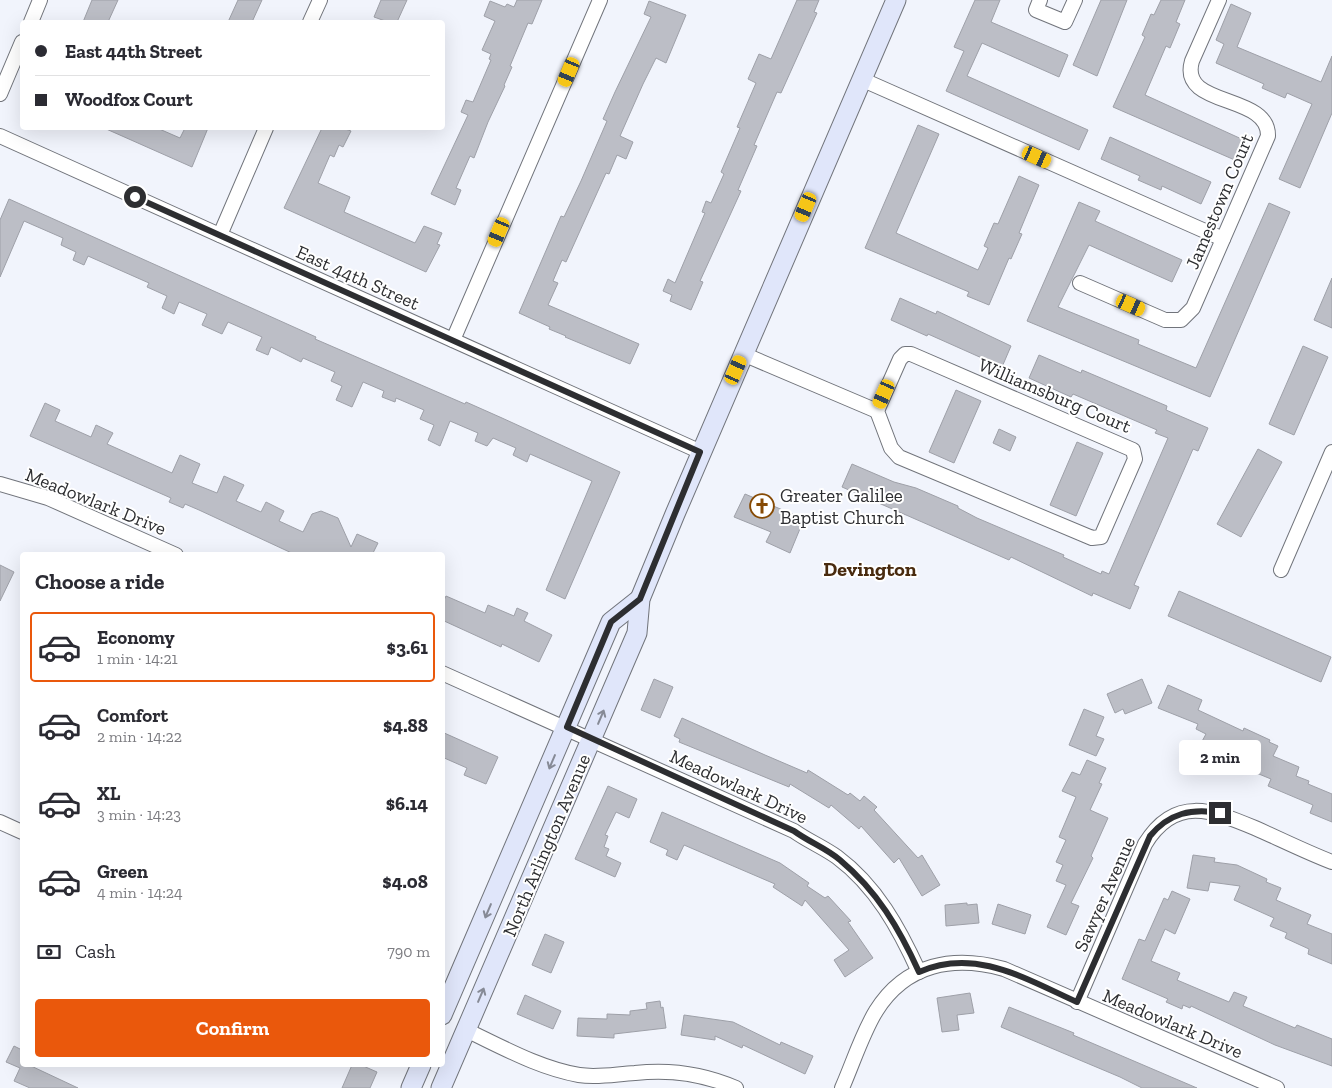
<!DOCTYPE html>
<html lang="en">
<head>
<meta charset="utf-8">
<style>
	:root { --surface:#fff; --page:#f2f2f3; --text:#2b2b33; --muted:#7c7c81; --line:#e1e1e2; --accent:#ea580c }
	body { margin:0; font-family:"Zilla Slab",serif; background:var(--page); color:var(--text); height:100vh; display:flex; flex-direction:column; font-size:19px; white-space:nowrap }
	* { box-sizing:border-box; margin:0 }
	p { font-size:16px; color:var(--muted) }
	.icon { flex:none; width:28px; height:28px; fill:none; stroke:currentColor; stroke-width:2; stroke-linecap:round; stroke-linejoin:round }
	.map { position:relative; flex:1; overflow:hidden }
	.drawer { position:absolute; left:20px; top:552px; width:425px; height:515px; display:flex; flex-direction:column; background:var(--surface); border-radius:5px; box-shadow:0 5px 20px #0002 }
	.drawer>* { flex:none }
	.banner { position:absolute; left:20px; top:20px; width:425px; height:110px; border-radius:5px; box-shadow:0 5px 20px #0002; display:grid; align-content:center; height:110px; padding:0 15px; background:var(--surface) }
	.end { position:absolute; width:22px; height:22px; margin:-11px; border:6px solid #2d2e31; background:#fff; box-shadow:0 0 0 2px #fff }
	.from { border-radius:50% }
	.bubble { position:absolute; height:35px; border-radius:5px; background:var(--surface); box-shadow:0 5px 20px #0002; font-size:16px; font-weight:800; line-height:35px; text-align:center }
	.car { position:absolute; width:15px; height:30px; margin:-15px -8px; border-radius:6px; box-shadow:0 0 4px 1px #0007; background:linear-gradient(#f5c518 24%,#345 0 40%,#f5c518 0 76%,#345 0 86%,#f5c518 0) }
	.banner b { display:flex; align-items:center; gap:18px; height:48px; font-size:19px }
	.banner b+b { border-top:1px solid var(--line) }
	.banner i { width:12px; height:12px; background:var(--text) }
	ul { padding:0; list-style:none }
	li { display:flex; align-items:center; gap:15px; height:70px; margin:0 10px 8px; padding:0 5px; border:2px solid transparent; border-radius:5px }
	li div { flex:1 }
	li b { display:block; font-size:19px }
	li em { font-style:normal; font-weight:800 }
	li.selected { border-color:var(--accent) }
	li>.icon { width:45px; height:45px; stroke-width:1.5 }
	h2 { padding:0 15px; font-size:22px; line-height:60px }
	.pay { display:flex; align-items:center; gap:12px; height:55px; padding:0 15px; font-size:19px }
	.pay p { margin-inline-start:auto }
	.action { display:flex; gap:10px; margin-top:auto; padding:10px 15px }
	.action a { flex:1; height:58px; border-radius:5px; background:var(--accent); color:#fff; font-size:20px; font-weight:800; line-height:58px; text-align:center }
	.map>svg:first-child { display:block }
</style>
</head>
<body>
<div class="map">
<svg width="1332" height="1088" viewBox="0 0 1332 1088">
	<rect width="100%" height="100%" fill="#f1f4fc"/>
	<g fill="#bcbec6" stroke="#9ea0a8">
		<polygon points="92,0 118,0 108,22 83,22"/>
		<polygon points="238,0 262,0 252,22 228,22"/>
		<polygon points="381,0 407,0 397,22 388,22 374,17"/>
		<polygon points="517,0 542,0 532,24 528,23 510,66 512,67 504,85 505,86 488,122 474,158 470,156 456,188 461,190 455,205 431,194 468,115 461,112 466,100 473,102 491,60 489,59 491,54 482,50 495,21 484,16 490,1 505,7 507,4 514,7"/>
		<polygon points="797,0 819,0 814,12 817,13 781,93 777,92 754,145 757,146 738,190 741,191 700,281 703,282 691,310 670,301 672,295 663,291 668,279 675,283 705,213 702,212 706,201 711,203 724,174 721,172 740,128 737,127 756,83 748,79 759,54 771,59"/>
		<polygon points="975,0 1000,0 991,22 1068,55 1059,77 982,43 967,76 1088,130 1079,150 946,91 964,51 954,47"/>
		<polygon points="1101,0 1127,0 1097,76 1073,65"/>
		<polygon points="1161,0 1185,0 1176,22 1180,24 1170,48 1166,46 1145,95 1246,141 1237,161 1113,107 1145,37 1142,35 1151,14 1154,15"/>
		<polygon points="649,1 686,15 666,63 656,58 643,84 620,136 633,142 626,159 617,155 609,174 606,173 566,262 562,260 553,281 558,283 548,305 639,344 630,364 565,337 566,336 549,329 550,327 519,313 561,216 564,217 581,181 607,121 603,119 615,92 651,17 644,14"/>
		<polygon points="1231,4 1251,13 1237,47 1321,82 1332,56 1332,113 1300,188 1279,179 1312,104 1287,93 1285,98 1262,88 1264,84 1216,63 1224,44 1216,40"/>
		<polygon points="918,125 939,134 896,233 978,270 988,248 984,246 994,223 998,224 1019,176 1039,185 1019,233 1022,234 1011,259 1009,258 989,305 967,296 969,292 865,248"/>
		<polygon points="104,128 157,128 180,138 185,128 208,128 192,167"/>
		<polygon points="322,128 342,128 351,131 343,147 339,145 334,157 330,155 318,183 350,197 344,212 415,243 424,226 442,233 437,244 440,245 426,272 284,208"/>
		<polygon points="1110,137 1211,182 1201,204 1162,186 1161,190 1138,180 1140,176 1101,159"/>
		<polygon points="9,199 316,337 315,339 465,404 466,402 502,418 620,472 565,599 546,590 592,481 530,454 527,462 513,455 516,448 493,438 487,446 475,441 478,433 450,421 440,446 428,440 434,425 420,419 424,410 396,398 395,402 382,397 384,391 363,382 352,407 336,400 342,386 331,381 335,372 303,358 301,362 271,347 268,355 256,350 262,337 228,322 222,334 202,325 207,314 179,302 174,314 162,308 167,296 147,287 149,283 88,256 84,265 73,260 76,252 61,245 63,238 24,221 0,277 0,220"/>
		<polygon points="1079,202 1100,211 1095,221 1182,260 1172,282 1089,245 1058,307 1139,340 1138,344 1196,368 1269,203 1290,212 1210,397 1027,321"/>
		<polygon points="1332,278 1332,328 1314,320"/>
		<polygon points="900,298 936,314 937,311 1011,346 1002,367 928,334 927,336 891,320"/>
		<polygon points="1303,346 1328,357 1294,435 1269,424"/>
		<polygon points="1039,355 1081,373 1082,370 1167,406 1166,410 1208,428 1198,451 1193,449 1134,585 1139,587 1130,609 1093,593 1092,596 1011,557 1009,560 842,487 852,464 894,482 916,488 958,506 958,508 977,518 1064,555 1063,557 1101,574 1102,571 1109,574 1168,438 1155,433 1157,430 1073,394 1071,397 1029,378"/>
		<polygon points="956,390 981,401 954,463 929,452"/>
		<polygon points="45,403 60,410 55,421 91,437 96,425 113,433 107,444 172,473 180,455 200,464 192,483 217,493 224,476 244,485 236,501 261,512 266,502 284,511 279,521 303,532 312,514 321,511 338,518 351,547 357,534 378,543 372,555 296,555 199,510 185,504 183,508 169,502 171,498 30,436"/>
		<polygon points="999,429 1016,437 1010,451 993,443"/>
		<polygon points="1077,442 1103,453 1076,516 1050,505"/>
		<polygon points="1258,449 1282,462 1241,537 1217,524"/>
		<polygon points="745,494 804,519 790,553 766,542 771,532 734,517"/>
		<polygon points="0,565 14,572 0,601"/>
		<polygon points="1179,591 1331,657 1321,682 1168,616"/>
		<polygon points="446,596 485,613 488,605 514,616 517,608 528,613 524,621 552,635 539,662 502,644 501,647 442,620 442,604"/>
		<polygon points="654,679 673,687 660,718 641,710"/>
		<polygon points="1142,679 1152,703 1125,714 1123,709 1115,713 1107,694"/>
		<polygon points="1168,685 1202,700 1198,710 1243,731 1244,728 1270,740 1269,742 1278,746 1273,756 1299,767 1296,776 1309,781 1308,784 1332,794 1332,822 1310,813 1313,805 1268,786 1271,779 1237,765 1238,763 1200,745 1206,734 1196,729 1198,724 1158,708"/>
		<polygon points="1084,709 1104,717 1096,736 1104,739 1096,756 1069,745"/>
		<polygon points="682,718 765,755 807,773 808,770 848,795 850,793 860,801 864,796 877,807 874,810 918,858 922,855 940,885 922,896 899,858 894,863 861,826 859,829 831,805 829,808 790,784 789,787 679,742 680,739 674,736"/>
		<polygon points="442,732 498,757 486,784 464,775 467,768 442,757"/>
		<polygon points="1087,760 1106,768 1099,783 1102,784 1090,810 1108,818 1091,856 1093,858 1071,903 1079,906 1066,935 1047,927 1066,885 1056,881 1063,865 1056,862 1066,840 1059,837 1076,797 1062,791 1072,772 1080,775"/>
		<polygon points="608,786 637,799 629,818 616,812 605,835 608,836 604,847 609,849 606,856 621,863 615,877 575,859"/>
		<polygon points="662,812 780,863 809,883 807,886 825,898 828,896 851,921 848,922 873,958 845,977 834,960 849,950 805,900 802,906 773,887 775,884 684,845 677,860 666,855 668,850 650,842"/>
		<polygon points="1193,855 1215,858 1214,862 1237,865 1267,879 1266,882 1281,888 1276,900 1311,915 1307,924 1332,934 1332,964 1308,954 1309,949 1285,938 1287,933 1270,926 1274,918 1234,900 1240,886 1210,882 1208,891 1187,888"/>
		<polygon points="1172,891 1190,899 1175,934 1165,929 1151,961 1180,973 1177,980 1229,1002 1234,992 1247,997 1243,1006 1295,1028 1297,1025 1332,1039 1332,1066 1275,1045 1191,1006 1190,1008 1183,1005 1182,1009 1166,1002 1168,999 1122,979 1139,939 1145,941 1164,898 1168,900"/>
		<polygon points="967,903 967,905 977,904 979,923 946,926 945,905"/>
		<polygon points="998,904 1031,915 1025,934 992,924"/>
		<polygon points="545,934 564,942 551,973 532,965"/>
		<polygon points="970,993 974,1013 957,1015 959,1030 942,1032 937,998"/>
		<polygon points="525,995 561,1011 553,1029 517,1014"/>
		<polygon points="660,1001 661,1008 663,1007 666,1028 614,1034 614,1038 577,1036 578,1018 607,1019 607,1014 630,1015 630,1011 647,1009 646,1003"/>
		<polygon points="1009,1007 1074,1033 1073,1035 1197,1088 1142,1088 1120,1077 1001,1027"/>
		<polygon points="684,1015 733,1022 780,1045 781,1042 813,1056 805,1074 743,1045 742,1048 715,1036 715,1040 681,1035"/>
		<polygon points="14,1046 22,1050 22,1065 29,1065 78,1088 30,1088 14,1081 20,1068 6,1062"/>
		<polygon points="352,1065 361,1065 377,1072 370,1088 342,1088"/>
	</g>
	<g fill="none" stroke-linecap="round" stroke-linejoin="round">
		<g stroke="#71747b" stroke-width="16">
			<g id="minor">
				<polyline points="1040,0 1036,10 1065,22 1075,0"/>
				<polyline points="31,22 40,0"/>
				<polyline points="310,22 320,0"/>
				<polyline points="861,79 1223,239"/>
				<polyline points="0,94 22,42"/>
				<polyline points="0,136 701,452"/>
				<polyline points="220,235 266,128"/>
				<path d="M1080 283 1165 320H1181L1193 308 1268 136C1269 93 1178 108 1192 61L1219 0"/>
				<polyline points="453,340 600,0"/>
				<polyline points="743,354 877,411"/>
				<polygon points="905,354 911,354 1133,450 1135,459 1101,537 1092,538 899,457 891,448 877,411 900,359"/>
				<polyline points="0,484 48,498 176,555"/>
				<polyline points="1281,570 1332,452"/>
				<path d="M442 673 794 831C808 841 823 847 837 857 876 886 899 928 919 972"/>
				<polyline points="0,822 22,832"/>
				<path d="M1077 1002 1145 844C1175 795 1212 810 1255 828 1280 839 1306 852 1332 862"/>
				<path d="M466 1030C502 1047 539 1068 579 1075 598 1078 616 1074 635 1073 670 1069 704 1074 736 1088"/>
				<path d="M842 1088C853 1063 862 1034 876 1011 906 963 954 955 1004 969L1277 1088"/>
			</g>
		</g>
		<g stroke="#71747b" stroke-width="21">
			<g id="secondary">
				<polyline points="442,1015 611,622 640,599"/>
				<polyline points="411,1088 421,1065"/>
				<polyline points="441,1088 637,633 640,599 675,514 896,0"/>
			</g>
		</g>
		<use href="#minor" stroke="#fff" stroke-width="14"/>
		<use href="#secondary" stroke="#e0e6fa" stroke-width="19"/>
	</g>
	<defs><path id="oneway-shaft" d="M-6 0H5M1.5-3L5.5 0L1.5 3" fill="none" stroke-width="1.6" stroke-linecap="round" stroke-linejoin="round" transform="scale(1.25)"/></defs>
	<g stroke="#868a96">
		<use href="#oneway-shaft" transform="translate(601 717) rotate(-67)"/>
		<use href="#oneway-shaft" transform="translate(552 762) rotate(113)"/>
		<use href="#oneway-shaft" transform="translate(488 911) rotate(113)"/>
		<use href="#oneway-shaft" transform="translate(481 995) rotate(-67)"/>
	</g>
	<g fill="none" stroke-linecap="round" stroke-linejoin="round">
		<path stroke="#2d2e31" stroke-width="6" d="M135 197 700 452 640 599 611 622 567 727 794 831C809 842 826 848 840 860 877 891 899 928 919 972 975 947 1026 979 1077 1002L1150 836C1169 813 1192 808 1220 813"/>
	</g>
	<defs>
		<g id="church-ring" transform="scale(1.25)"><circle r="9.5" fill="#fff" stroke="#864a04" stroke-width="1.5"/><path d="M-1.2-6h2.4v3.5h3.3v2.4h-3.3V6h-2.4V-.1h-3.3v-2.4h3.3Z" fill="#864a04"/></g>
	</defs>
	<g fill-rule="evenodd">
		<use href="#church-ring" x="762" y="506"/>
	</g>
	<g text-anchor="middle" stroke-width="4" stroke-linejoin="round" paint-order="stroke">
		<g font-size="19" fill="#2d2e31" stroke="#fff">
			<text transform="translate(1219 201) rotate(-67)" y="7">Jamestown Court</text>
			<text transform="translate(358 277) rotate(24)" y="7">East 44th Street</text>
			<text transform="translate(1055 395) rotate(23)" y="7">Williamsburg Court</text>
			<text transform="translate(96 501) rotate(22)" y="7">Meadowlark Drive</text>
			<text transform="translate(739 786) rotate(25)" y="7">Meadowlark Drive</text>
			<text transform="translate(546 845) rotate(-67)" y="7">North Arlington Avenue</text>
			<text transform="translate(1104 894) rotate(-66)" y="7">Sawyer Avenue</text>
			<text transform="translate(1173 1023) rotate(23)" y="7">Meadowlark Drive</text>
		</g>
		<g font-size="19" fill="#2d2e31" stroke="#fff" text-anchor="start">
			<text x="780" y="502">Greater Galilee<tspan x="780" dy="22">Baptist Church</tspan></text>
		</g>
		<g font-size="20" font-weight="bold" fill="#492b0f" stroke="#fff">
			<text x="870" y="576">Devington</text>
		</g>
	</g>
</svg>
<i class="end from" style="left:135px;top:197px"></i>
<i class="end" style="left:1220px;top:813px"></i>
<div class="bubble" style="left:1179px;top:740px;width:82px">2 min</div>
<i class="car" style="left:569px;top:72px;rotate:203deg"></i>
<i class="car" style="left:1037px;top:157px;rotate:114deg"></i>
<i class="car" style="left:806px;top:207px;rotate:203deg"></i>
<i class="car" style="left:499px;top:232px;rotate:203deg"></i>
<i class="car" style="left:1131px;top:305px;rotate:114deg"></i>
<i class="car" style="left:736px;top:370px;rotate:24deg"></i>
<i class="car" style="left:884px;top:394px;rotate:204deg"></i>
<div class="banner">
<b><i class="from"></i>East 44th Street</b>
<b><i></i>Woodfox Court</b>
</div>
<section class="drawer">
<h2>Choose a ride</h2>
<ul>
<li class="selected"><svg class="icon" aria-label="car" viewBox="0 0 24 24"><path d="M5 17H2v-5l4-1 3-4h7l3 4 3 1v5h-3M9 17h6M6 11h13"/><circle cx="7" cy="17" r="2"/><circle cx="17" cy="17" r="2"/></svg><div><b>Economy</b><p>1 min · 14:21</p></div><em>$3.61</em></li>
<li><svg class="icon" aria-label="car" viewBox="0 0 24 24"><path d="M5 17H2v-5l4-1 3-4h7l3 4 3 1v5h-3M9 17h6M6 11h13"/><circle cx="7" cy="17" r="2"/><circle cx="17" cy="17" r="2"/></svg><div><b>Comfort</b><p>2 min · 14:22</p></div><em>$4.88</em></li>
<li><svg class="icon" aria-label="car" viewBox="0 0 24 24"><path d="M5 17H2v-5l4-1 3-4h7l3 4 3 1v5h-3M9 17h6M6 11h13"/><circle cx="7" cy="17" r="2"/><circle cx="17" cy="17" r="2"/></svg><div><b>XL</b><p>3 min · 14:23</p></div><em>$6.14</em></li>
<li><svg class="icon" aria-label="car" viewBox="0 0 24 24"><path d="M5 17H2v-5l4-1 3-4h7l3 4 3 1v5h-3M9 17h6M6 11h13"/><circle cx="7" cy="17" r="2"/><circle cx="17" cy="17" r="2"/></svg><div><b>Green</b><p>4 min · 14:24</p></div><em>$4.08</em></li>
</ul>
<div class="pay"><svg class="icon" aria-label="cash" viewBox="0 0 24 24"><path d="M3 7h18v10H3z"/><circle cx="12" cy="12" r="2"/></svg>Cash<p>790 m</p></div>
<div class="action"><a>Confirm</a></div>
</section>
</div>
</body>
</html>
